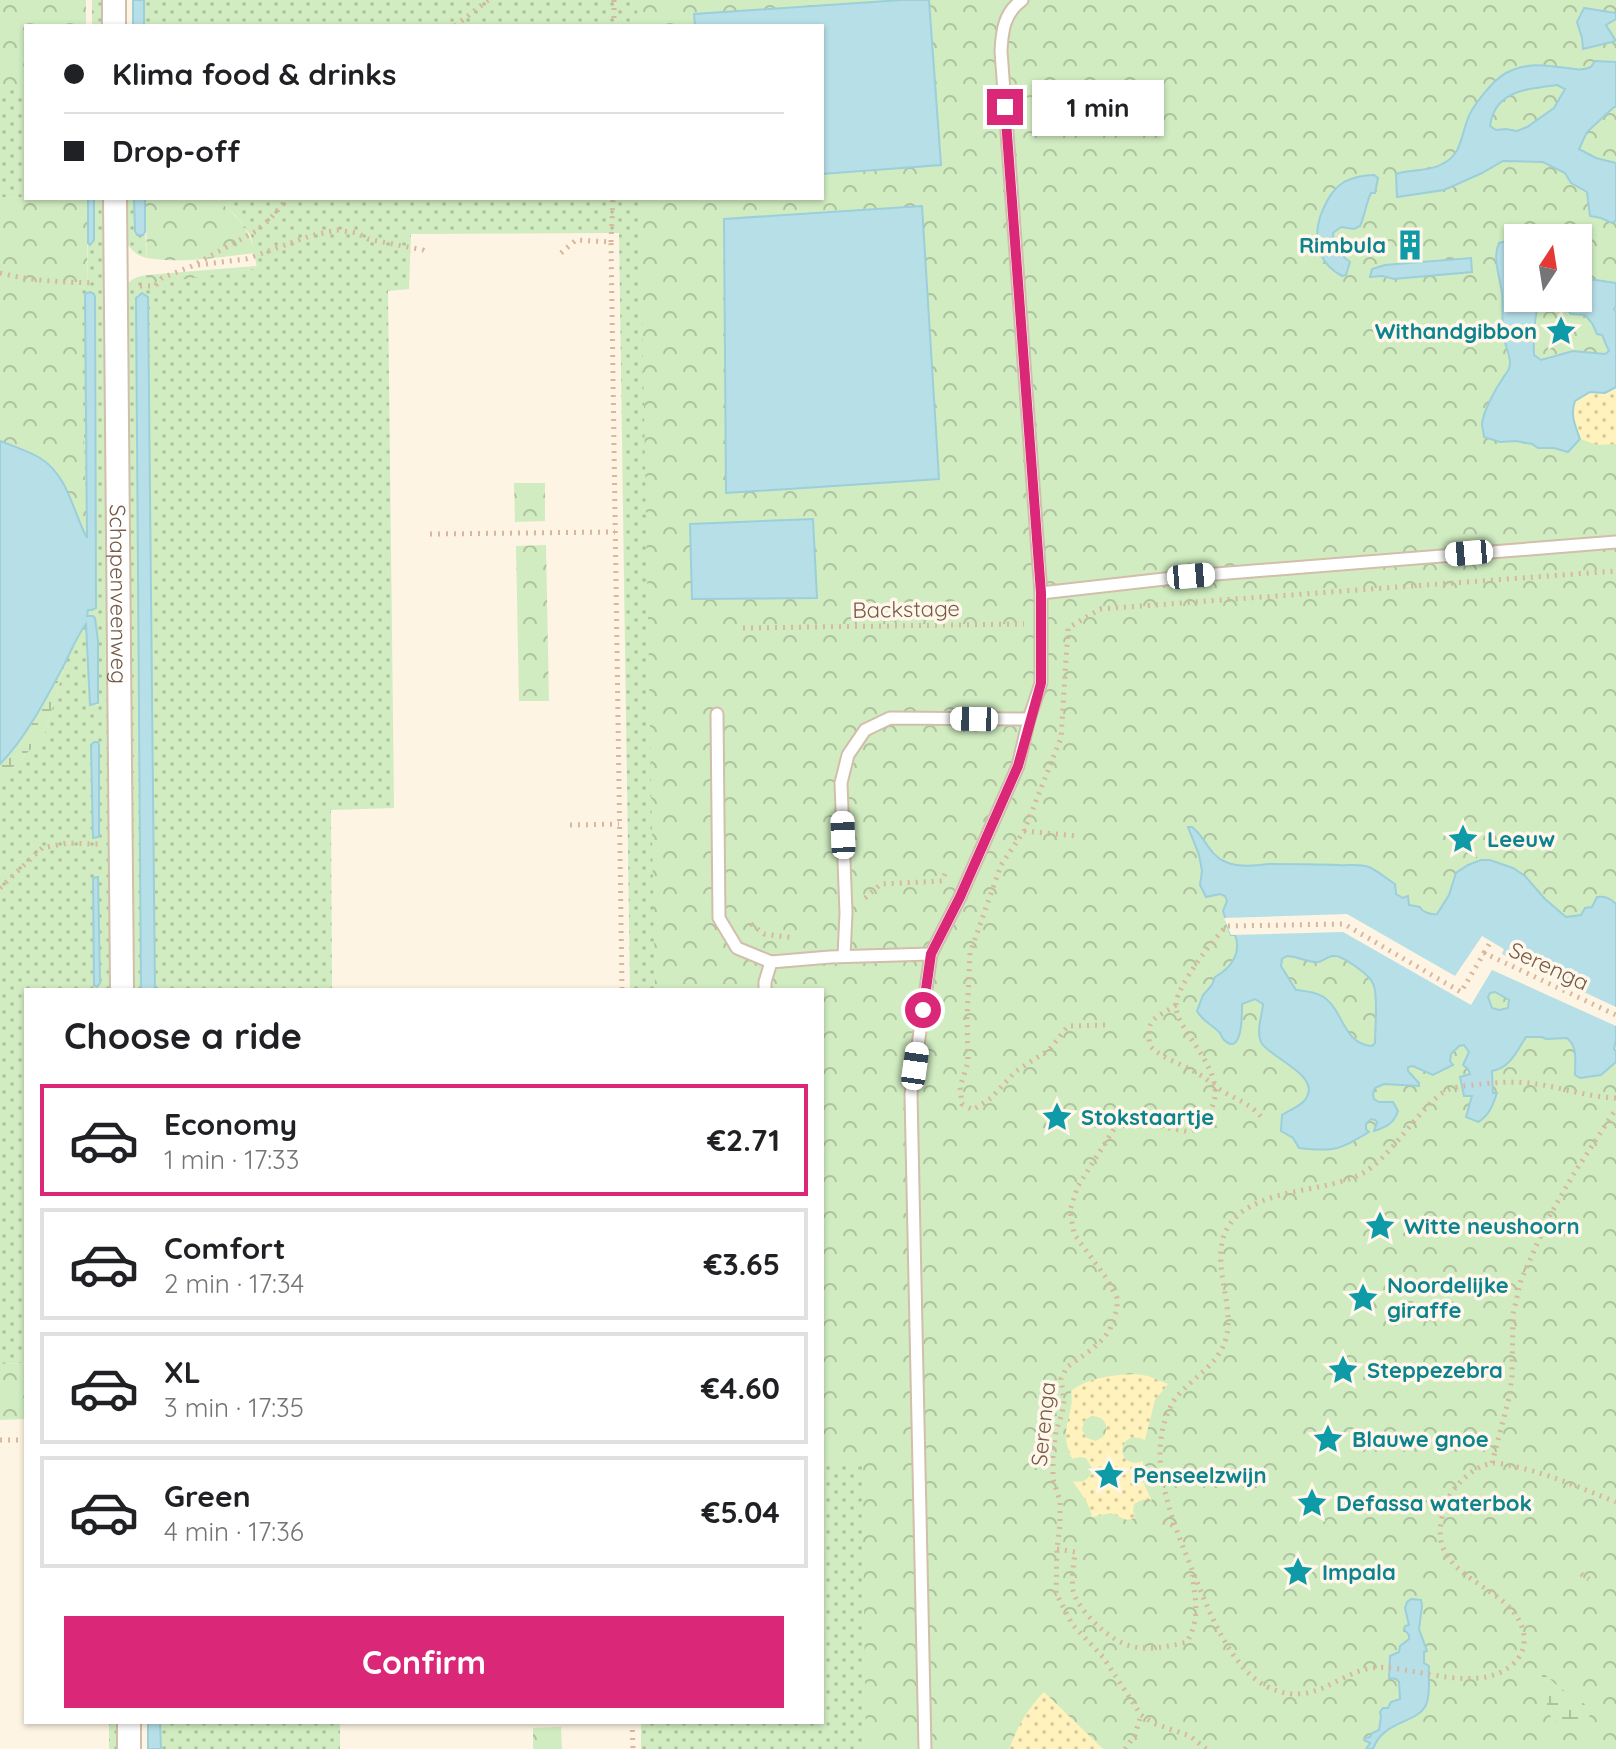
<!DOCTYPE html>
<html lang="en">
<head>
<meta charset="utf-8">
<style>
	:root { --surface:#fff; --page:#f6f6f6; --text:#202124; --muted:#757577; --line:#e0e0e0; --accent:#db2777 }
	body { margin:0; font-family:Quicksand,sans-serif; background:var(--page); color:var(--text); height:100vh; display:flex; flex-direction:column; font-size:30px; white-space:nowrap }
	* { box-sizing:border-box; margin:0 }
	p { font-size:26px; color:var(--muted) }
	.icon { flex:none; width:44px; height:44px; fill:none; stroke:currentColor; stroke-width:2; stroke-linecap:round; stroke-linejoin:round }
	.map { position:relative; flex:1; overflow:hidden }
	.details { position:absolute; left:24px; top:988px; width:800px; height:736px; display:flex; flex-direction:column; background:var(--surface); border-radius:0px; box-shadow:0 2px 6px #0004 }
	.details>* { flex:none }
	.guide { position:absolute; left:24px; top:24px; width:800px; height:176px; border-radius:0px; box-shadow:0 2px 6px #0004; display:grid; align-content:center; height:176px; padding:0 40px; background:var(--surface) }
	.needle { width:52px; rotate:12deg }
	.tools { position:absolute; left:1504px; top:224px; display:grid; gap:16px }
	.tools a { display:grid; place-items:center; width:88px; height:88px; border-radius:0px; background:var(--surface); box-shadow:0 2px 6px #0004; font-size:40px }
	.end { position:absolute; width:36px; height:36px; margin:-18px; border:10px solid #db2777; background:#fff; box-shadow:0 0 0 4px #fff }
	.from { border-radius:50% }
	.bubble { position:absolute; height:56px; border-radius:0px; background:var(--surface); box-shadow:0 2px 6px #0004; font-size:26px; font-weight:700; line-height:56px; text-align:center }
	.car { position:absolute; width:24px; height:48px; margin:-24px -12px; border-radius:10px; box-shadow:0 0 6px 2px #0007; background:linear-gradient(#fff 24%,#345 0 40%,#fff 0 76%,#345 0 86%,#fff 0) }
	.guide b { display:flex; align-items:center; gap:28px; height:76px; font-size:30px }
	.guide b+b { border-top:2px solid var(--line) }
	.guide i { width:20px; height:20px; background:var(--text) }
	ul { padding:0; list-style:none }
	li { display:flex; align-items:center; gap:24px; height:112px; margin:0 16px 12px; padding:0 24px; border:4px solid var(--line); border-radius:0px }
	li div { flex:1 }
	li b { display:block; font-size:30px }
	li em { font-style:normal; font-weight:700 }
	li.selected { border-color:var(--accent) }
	li>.icon { width:72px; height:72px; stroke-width:1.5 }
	h2 { padding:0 40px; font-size:36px; line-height:96px }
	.button { display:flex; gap:16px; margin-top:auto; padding:16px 40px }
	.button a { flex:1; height:92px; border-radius:0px; background:var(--accent); color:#fff; font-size:32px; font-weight:700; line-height:92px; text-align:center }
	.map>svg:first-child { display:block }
</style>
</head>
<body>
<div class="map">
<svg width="1616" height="1749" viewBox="0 0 1616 1749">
	<defs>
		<pattern id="grass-dots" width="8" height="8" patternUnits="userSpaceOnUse" patternTransform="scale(2)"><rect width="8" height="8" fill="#d1ecc1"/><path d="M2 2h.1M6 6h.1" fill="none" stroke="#aec29f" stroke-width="1.8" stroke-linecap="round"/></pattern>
		<pattern id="forest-crowns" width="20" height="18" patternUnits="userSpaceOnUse" patternTransform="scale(2)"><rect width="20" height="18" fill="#d1ecc1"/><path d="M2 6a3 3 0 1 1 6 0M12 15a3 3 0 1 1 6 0" fill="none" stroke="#aec29f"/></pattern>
		<pattern id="wetland-marsh" width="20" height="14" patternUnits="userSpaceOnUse" patternTransform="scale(2)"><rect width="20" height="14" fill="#d1ecc1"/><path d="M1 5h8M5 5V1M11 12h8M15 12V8" fill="none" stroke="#aec29f"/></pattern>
		<pattern id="sand-dots" width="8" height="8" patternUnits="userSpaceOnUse" patternTransform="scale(2)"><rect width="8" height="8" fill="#fff2bc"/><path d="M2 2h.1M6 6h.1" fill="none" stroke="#d3c79b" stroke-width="1.8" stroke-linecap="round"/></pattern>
	</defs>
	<rect width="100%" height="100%" fill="#fdf4e3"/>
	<g fill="url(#grass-dots)" fill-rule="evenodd">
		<rect x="92" y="0" width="14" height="26"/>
		<polygon points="144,0 637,0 652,26 144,26"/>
		<polygon points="0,86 26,86 26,198 0,197"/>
		<path d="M94 198H107L115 990H26V1363L0 1364V780L44 736 66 661 76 638 87 623 90 705H98V641L95 618 93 616H89L88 609 96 608 94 293 87 292 85 295 88 541 0 295 87 287 88 243 89 244 94 240ZM93 742H98L99 745V835L95 839 93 838 91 745Z"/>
		<path d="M122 198H134L135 231 136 233 143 235 145 232 147 258C119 251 122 222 122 198Z"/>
		<path d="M216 198H656L729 990H630L619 233 411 234 409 289 388 291 394 808 331 810 332 990H155L148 297 145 294 137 295 141 990H129L125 287C131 279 137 276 147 275V284L257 268 251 236 235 215Z"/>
		<polygon points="906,1299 912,1749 641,1749 641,1722 822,1722 822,1300"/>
		<rect x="109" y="1722" width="13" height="27"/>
		<polygon points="160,1722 340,1722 340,1749 161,1749"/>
	</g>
	<g fill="url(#forest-crowns)" fill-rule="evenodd">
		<polygon points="0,0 86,0 86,26 26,26 26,86 0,86"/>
		<path d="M637 0H1616V1749H866L862 1463H822V990H655L640 198H822V26H637ZM1518 238H1578V298H1518Z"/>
		<polygon points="0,197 88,199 87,287 80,288 89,620 0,760"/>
		<path d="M145 198H216C235 215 249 227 255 253 219 257 183 264 147 258Z"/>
		<polygon points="257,266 258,268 147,285 147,275"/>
		<polygon points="514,483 545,483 545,521 515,522"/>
		<polygon points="546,545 549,701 519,701 516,546"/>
		<polygon points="26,1363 26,1419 0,1420 0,1364"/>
		<polygon points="561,1727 562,1749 533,1749 533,1728"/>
	</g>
	<g fill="url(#wetland-marsh)">
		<polygon points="66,661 44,736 0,780 0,764 29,725"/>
		<path d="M1538 1671C1548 1675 1554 1684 1563 1690 1579 1701 1595 1703 1588 1728 1572 1730 1548 1726 1547 1705 1547 1701 1548 1696 1549 1692L1532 1675 1533 1672Z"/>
	</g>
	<g fill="url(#sand-dots)" fill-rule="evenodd">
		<path d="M1616 387V444L1598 445 1580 439C1575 425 1570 415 1575 401L1590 392 1605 393Z"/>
		<path d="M1135 1374 1148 1376 1168 1384 1155 1400 1145 1440C1116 1427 1114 1471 1143 1461V1482L1152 1501C1145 1498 1141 1500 1134 1504L1133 1511 1135 1518 1127 1520 1111 1513 1092 1517C1090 1503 1080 1493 1073 1481 1083 1484 1091 1479 1092 1468L1086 1458 1080 1457 1072 1459C1069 1451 1065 1441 1066 1432 1067 1417 1074 1408 1071 1391 1090 1377 1113 1375 1135 1374ZM1091 1416C1104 1416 1110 1425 1104 1436L1096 1441 1087 1438 1082 1430 1084 1421Z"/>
		<path d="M1044 1692 1103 1749H1009C1017 1727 1028 1708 1044 1692Z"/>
	</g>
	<g fill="#b6dfe8" stroke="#9ccfda" stroke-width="2" fill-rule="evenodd">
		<rect x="133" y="0" width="11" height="26"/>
		<polygon points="902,0 929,0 941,165 822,174 822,26 695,26 694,14"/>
		<polygon points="1584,8 1616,13 1616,19 1606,25 1616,41 1583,49 1582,38 1577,22"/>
		<path d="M1595 61 1616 62V107H1614L1587 132 1579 149 1596 158 1616 163V221L1612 223 1601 218 1590 216 1587 192 1571 183 1565 173 1543 162 1503 161 1482 173 1444 190 1397 197 1396 174C1411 169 1430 172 1444 163 1461 154 1461 137 1467 121 1471 107 1493 80 1506 73 1526 62 1545 65 1567 68 1577 69 1581 71 1591 67ZM1557 85 1565 89 1554 108 1527 127 1517 131 1506 129 1496 130 1490 126C1495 90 1527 89 1557 85Z"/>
		<path d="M1374 175 1378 178 1375 193H1371C1366 203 1365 215 1360 226L1354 229 1341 227 1333 233C1333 246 1339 254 1350 262L1346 275 1342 276C1318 263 1313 241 1320 217 1325 204 1331 190 1344 182 1354 177 1364 175 1374 175Z"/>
		<polygon points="94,198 94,240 90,245 88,243 88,199"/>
		<polygon points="134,198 145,198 145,232 143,235 137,235 135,231"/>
		<polygon points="922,206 939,479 726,493 724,219"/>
		<path d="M1518 239V298H1540C1534 317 1533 335 1534 355L1541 360 1573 351 1605 354 1609 351 1602 335 1597 334 1592 323 1585 315 1571 314 1559 298H1578V271L1589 279 1616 283V306L1614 309 1616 311V387L1605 393 1590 392 1575 401C1570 415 1575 425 1580 439L1568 452 1554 448H1538L1532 444 1516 441 1500 442 1484 437C1484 435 1482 426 1482 425 1482 413 1496 388 1503 378 1507 372 1510 370 1510 362 1509 351 1503 341 1503 331 1502 318 1503 305 1502 293 1500 277 1492 258 1499 243Z"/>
		<polygon points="1471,258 1472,272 1394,279 1383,276 1370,277 1372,269 1385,265"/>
		<path d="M90 292 94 294 95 297 96 608 92 610H88L87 616H93L95 618 98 641V703L90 705 86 624C77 636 72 649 65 663 48 695 26 738 0 764V441C13 446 28 451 40 458 68 475 73 512 87 538L85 295 86 293Z"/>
		<polygon points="142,293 148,297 155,990 141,990 136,298"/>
		<polygon points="813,519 817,598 692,599 690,524"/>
		<polygon points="94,742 98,742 99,745 99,837 93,838 91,745"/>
		<path d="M1188 827H1192C1206 837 1209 856 1226 862 1239 868 1255 865 1269 864 1292 864 1315 864 1338 865 1349 866 1358 863 1369 867 1378 871 1387 879 1395 884L1396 894 1403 898 1408 896 1409 905 1420 907C1422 912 1431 915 1437 914L1449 895 1456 873 1468 865 1481 860H1490L1513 868 1525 876 1545 899 1566 917 1581 915 1585 908 1592 907 1597 897C1605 896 1610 898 1616 904V1040L1614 1049 1616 1051V1062L1601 1075 1580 1078 1575 1075C1575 1061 1578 1047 1567 1038L1546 1039 1542 1037H1526C1517 1051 1510 1068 1492 1071L1493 1093H1497C1493 1105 1489 1116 1478 1122L1466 1117 1472 1096H1464L1460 1077 1470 1074 1468 1069 1463 1065 1469 1052 1464 1045 1459 1046 1451 1054 1450 1061 1453 1065 1433 1075 1413 1066 1408 1067V1071L1419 1083V1086L1384 1084 1375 1088 1373 1094 1374 1099 1379 1102H1393L1398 1111C1394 1123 1387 1127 1374 1131L1377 1122 1375 1120 1371 1119 1366 1124V1129L1369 1132C1339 1150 1335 1152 1299 1148L1293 1138 1281 1131 1282 1115C1289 1110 1299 1107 1304 1101 1326 1076 1267 1057 1261 1042 1256 1031 1262 1016 1263 1004L1255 999 1242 1004C1242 1012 1243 1059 1223 1039 1222 1037 1221 1035 1220 1033 1212 1024 1204 1023 1197 1011L1203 995 1212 985 1215 977C1231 968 1242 953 1235 935H1231L1223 911 1227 901 1225 896 1220 894 1206 897 1200 885 1202 871 1199 855ZM1287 956C1297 956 1308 963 1318 962 1324 961 1328 955 1335 956 1341 956 1347 961 1352 964 1360 970 1371 976 1374 986 1378 999 1375 1029 1375 1043L1372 1046C1342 1044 1344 1009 1322 996 1315 992 1305 991 1296 990L1281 966 1282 959ZM1495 992 1509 1000 1508 1008 1499 1010 1492 1008 1488 997 1490 993Z"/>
		<polygon points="98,877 100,983 97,987 94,985 93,878"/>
		<path d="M1411 1599 1421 1600 1422 1606 1419 1629 1427 1651 1424 1652V1663L1429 1666C1428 1678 1431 1693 1426 1705 1417 1724 1383 1720 1373 1749H1366L1370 1743 1364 1740 1365 1738 1370 1737 1372 1733 1379 1730 1381 1717 1380 1712 1383 1708H1388L1391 1702 1400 1699 1399 1682 1396 1679 1389 1678 1390 1656 1399 1652 1400 1646 1409 1639V1635L1404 1629 1405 1626 1409 1625 1405 1608 1407 1602Z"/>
		<polygon points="148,1722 160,1722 161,1749 148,1749"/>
	</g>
	<polygon fill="#fdf4e3" points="1347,914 1455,976 1482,936 1504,949 1502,954 1616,1007 1616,1026 1492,970 1471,1005 1343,932 1231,935 1224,918"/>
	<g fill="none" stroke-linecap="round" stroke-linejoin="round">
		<g stroke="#d1beab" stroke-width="15">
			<g id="service">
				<path d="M1022 0C1004 13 1002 31 1001 51L1041 593"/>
				<polyline points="717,714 719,918 737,948 771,962"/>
				<polyline points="844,956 846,913 841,783 848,755 865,730 890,718 1029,719 1041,683 1041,593 1191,576 1616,542"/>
				<polyline points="765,990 765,982 771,962 830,957 931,954 960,897 1018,766 1029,719"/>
				<polyline points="925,1749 911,1094 931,954"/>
			</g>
		</g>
		<g stroke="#d1beab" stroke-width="26">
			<g id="minor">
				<polyline points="114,0 114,26"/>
				<path id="s1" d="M115 198 122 990"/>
				<polyline points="129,1722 129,1749"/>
			</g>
		</g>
		<g stroke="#d9b69c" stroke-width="5" stroke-dasharray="2 6" stroke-linecap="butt">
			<polyline points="455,26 488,0"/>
			<polyline points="614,26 614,0"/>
			<polyline points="611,242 613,198"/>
			<polyline points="561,253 576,240 611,242 622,990"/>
			<polyline points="198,265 246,259 310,236 337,230 357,233 368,239 423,250 428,253"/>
			<path d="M0 273C31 281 62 282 94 283"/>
			<polyline points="140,286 155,286 162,278 192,266 256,231 269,220 288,198"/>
			<polyline points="430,534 615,532"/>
			<polyline points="743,628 1024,624"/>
			<polyline points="570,825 619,824"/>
			<polyline points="1024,831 1076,836"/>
			<polyline points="0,888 42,848 67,843 98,844"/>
			<polyline points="865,898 881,884 942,881 945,874"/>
			<polyline points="751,924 764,934 795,938"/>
			<polyline points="1484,953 1491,941"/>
			<path d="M1176 1005C1156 1019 1145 1017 1150 1046 1163 1059 1180 1063 1195 1072 1205 1077 1213 1085 1222 1091 1237 1100 1253 1104 1264 1121"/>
			<polyline points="1105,1025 1068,1026 1049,1050 1016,1071 991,1098 973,1110 962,1104 960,1087 968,1062 967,1018 970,953 1001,865 1024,831 1061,738 1068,628 1100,609 1616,571"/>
			<path d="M1616 1098C1586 1097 1558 1086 1529 1083 1510 1081 1491 1083 1473 1085 1458 1086 1447 1088 1436 1098 1413 1118 1388 1159 1363 1173 1325 1193 1266 1187 1235 1218 1204 1250 1234 1297 1227 1334 1221 1366 1190 1377 1173 1402 1169 1409 1166 1417 1164 1424 1150 1471 1176 1529 1193 1572 1206 1604 1219 1638 1241 1665 1249 1675 1260 1684 1272 1689 1314 1706 1335 1675 1371 1668 1385 1666 1398 1669 1411 1671 1443 1676 1484 1688 1512 1665 1521 1657 1525 1648 1524 1637 1520 1594 1461 1586 1444 1550 1437 1536 1441 1518 1446 1503 1453 1486 1474 1465 1494 1463 1501 1463 1510 1466 1517 1467 1552 1475 1583 1489 1616 1502"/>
			<polyline points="0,1440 26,1440"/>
			<polyline points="1492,1463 1509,1398 1512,1376 1513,1314 1521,1280 1549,1217 1573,1175 1616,1109"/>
			<polyline points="1163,1522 1175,1526"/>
			<path d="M1057 1549 1075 1552C1074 1564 1071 1578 1073 1590 1076 1602 1085 1613 1094 1622 1125 1653 1146 1652 1187 1642 1200 1617 1196 1602 1192 1575"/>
			<polyline points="1581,1574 1589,1579"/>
			<polyline points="632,1722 633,1749"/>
			<polyline points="1125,1749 1135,1735 1141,1715"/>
			<path d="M1206 1749 1190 1736 1153 1723 1141 1715 1103 1657 1072 1624 1056 1593 1057 1549 1060 1525V1501L1053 1479V1455L1056 1431 1062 1414 1064 1401 1061 1379 1067 1367 1091 1350 1104 1338 1110 1329 1117 1309V1298L1107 1279 1074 1234 1070 1210 1078 1186 1121 1118 1189 1132C1197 1129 1202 1123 1207 1116 1227 1089 1206 1061 1190 1037 1184 1027 1175 1016 1176 1003 1178 985 1213 939 1227 926L1344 924 1461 992 1484 953 1616 1015"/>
		</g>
		<use href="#service" stroke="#fff" stroke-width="11"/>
		<use href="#minor" stroke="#fff" stroke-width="22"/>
	</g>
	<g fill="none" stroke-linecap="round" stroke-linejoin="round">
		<polyline stroke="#db2777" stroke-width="10" points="923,1010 931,954 960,897 1018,766 1041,683 1041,593 1005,107"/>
	</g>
	<defs>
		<g id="building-bare" transform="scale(2.4)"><path d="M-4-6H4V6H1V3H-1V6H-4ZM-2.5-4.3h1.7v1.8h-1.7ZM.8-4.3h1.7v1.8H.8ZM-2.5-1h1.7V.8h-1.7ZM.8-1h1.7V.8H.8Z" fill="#0f9aa8" stroke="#fff7ea" stroke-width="2.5" paint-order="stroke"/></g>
		<g id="sight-bare" transform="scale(2.4)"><path d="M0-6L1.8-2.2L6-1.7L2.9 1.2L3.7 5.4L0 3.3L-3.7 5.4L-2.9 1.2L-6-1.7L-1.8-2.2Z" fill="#0f9aa8" stroke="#fff7ea" stroke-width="2.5" paint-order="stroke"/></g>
	</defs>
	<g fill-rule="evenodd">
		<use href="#building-bare" x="1410" y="245"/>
		<use href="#sight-bare" x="1561" y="331"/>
		<use href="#sight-bare" x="1463" y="839"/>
		<use href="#sight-bare" x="1057" y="1117"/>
		<use href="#sight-bare" x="1380" y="1226"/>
		<use href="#sight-bare" x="1363" y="1298"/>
		<use href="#sight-bare" x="1343" y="1370"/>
		<use href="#sight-bare" x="1328" y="1439"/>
		<use href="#sight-bare" x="1109" y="1475"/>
		<use href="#sight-bare" x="1312" y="1503"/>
		<use href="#sight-bare" x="1298" y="1572"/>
	</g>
	<g text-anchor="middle" stroke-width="7" stroke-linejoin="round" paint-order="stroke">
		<g font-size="22" font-weight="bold" fill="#0d838f" stroke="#fff7ea" text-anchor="start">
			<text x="1386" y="253" text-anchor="end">Rimbula</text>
			<text x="1537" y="339" text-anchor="end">Withandgibbon</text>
			<text x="1487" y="847">Leeuw</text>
			<text x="1081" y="1125">Stokstaartje</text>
			<text x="1404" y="1234">Witte neushoorn</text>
			<text x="1387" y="1293">Noordelijke<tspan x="1387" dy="25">giraffe</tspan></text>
			<text x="1367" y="1378">Steppezebra</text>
			<text x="1352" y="1447">Blauwe gnoe</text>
			<text x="1133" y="1483">Penseelzwijn</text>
			<text x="1336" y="1511">Defassa waterbok</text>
			<text x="1322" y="1580">Impala</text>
		</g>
		<g font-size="22" fill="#775a47" stroke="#fff7ea">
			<text dy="8" stroke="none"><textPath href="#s1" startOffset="396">Schapenveenweg</textPath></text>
			<text transform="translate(906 609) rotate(-1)" y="8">Backstage</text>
			<text transform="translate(1549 966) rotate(25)" y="8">Serenga</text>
			<text transform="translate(1043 1424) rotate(-84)" y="8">Serenga</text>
		</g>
	</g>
</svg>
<div class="tools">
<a><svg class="needle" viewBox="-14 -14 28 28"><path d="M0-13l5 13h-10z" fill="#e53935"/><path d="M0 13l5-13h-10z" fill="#757577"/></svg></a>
</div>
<i class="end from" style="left:923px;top:1010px"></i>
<i class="end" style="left:1005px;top:107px"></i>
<div class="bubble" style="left:1032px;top:80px;width:132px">1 min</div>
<i class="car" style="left:1469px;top:553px;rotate:265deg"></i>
<i class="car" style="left:1191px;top:576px;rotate:85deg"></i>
<i class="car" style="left:974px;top:719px;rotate:271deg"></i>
<i class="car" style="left:843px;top:835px;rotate:358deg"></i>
<i class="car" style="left:915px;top:1066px;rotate:8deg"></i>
<div class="guide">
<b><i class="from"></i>Klima food &amp; drinks</b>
<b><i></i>Drop-off</b>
</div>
<section class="details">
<h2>Choose a ride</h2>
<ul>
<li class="selected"><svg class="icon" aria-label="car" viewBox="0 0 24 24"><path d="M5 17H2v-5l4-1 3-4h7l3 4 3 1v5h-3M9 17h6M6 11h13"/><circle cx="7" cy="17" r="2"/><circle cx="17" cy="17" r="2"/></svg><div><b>Economy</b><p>1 min · 17:33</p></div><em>€2.71</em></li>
<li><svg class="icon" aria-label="car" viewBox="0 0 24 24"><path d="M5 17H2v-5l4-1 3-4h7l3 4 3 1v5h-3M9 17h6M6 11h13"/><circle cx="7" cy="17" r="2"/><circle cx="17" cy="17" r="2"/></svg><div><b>Comfort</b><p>2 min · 17:34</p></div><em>€3.65</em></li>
<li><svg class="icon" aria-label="car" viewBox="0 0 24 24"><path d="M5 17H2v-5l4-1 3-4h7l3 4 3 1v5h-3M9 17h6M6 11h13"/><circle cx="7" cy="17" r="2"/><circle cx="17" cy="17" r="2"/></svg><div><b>XL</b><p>3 min · 17:35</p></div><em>€4.60</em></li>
<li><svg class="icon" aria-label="car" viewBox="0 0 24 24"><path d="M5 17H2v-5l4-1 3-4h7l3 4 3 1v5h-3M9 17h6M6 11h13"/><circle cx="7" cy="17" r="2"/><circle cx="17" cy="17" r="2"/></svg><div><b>Green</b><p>4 min · 17:36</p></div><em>€5.04</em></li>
</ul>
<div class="button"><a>Confirm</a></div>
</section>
</div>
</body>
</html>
